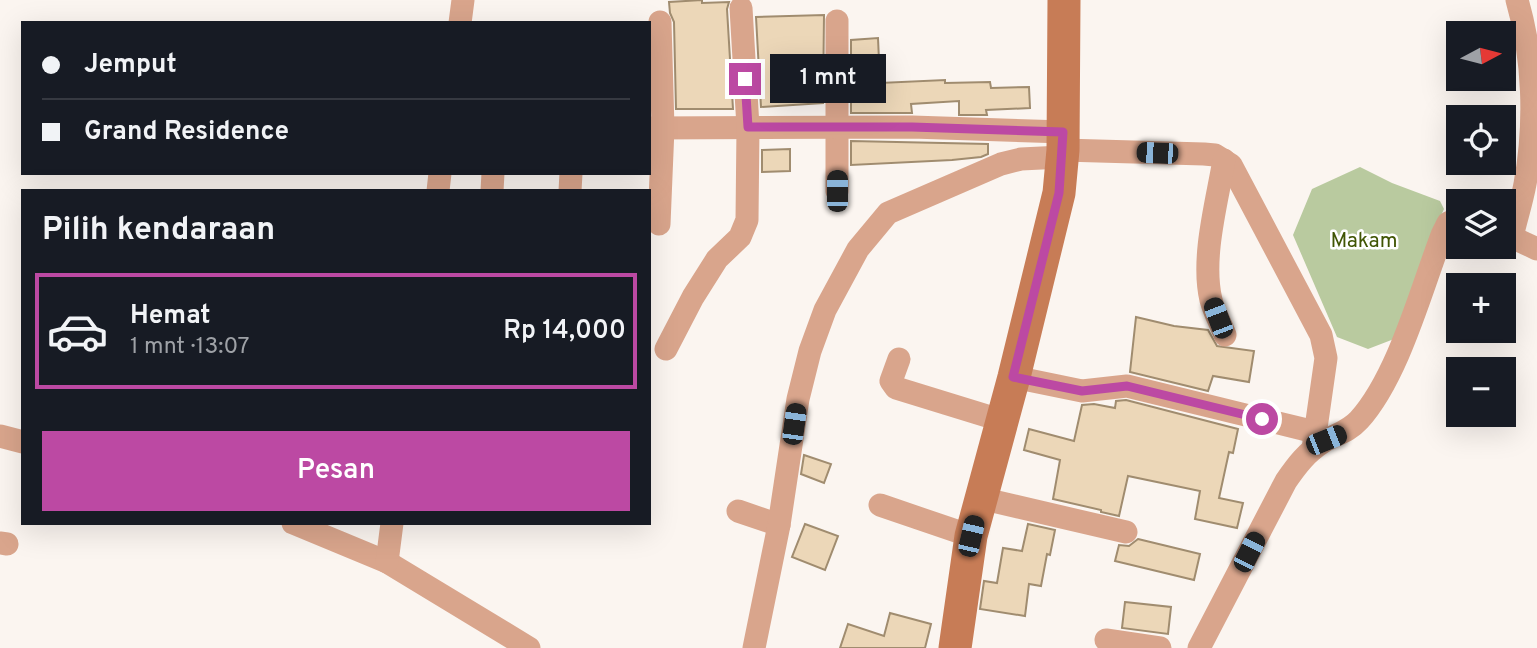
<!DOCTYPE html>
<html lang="id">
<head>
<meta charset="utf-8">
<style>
	:root { --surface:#171b24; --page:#242831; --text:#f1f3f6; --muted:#9ea1a6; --line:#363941; --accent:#bc49a3 }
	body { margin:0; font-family:Overpass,sans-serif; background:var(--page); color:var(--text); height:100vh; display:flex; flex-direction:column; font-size:26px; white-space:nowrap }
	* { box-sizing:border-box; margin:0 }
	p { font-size:23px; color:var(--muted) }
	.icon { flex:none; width:38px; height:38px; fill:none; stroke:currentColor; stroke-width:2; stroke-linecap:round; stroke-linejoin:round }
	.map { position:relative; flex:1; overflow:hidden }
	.details { position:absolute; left:21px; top:189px; width:630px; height:336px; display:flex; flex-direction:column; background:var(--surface); border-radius:0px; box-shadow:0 7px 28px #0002 }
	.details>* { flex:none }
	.guide { position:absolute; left:21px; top:21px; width:630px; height:154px; border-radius:0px; box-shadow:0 7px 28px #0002; display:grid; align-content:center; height:154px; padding:0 21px; background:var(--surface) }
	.needle { width:46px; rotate:83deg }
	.tools { position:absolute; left:1446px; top:21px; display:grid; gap:14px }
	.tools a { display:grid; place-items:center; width:70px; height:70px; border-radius:0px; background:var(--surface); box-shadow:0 7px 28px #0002; font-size:35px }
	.end { position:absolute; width:32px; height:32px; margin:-16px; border:9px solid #bc49a3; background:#fff; box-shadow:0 0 0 4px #fff }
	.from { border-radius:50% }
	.bubble { position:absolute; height:49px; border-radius:0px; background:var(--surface); box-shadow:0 7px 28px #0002; font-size:23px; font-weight:600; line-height:49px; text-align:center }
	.car { position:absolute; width:21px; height:42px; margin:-21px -10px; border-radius:9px; box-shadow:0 0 5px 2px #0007; background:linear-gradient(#222 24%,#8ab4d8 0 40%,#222 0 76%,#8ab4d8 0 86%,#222 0) }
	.guide b { display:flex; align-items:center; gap:24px; height:66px; font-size:26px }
	.guide b+b { border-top:2px solid var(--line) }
	.guide i { width:18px; height:18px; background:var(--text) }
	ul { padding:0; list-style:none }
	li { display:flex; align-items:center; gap:21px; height:116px; margin:0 14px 10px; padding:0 7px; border:4px solid transparent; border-radius:0px }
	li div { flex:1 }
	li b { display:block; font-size:26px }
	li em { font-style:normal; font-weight:600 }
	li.on { border-color:var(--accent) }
	li>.icon { width:63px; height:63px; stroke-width:1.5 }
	h2 { padding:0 21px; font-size:32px; line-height:84px }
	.action { display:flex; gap:14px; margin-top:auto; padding:14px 21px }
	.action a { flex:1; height:80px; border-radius:0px; background:var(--accent); color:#fff; font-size:28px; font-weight:600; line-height:80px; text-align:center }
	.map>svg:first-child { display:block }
</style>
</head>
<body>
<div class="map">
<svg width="1537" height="648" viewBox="0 0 1537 648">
	<rect width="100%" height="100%" fill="#fbf5f0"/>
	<polygon fill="#b9ca9f" points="1360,167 1392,183 1440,201 1444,209 1433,233 1394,339 1368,349 1337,337 1293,235 1312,189"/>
	<g fill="#ecd7b8" stroke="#a08c6f" stroke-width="2">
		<polygon points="702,0 702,3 729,2 727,9 733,109 676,109 674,22 670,13 669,2"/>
		<polygon points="824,15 823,103 761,107 756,17"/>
		<polygon points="878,38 880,83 945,80 945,83 990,82 991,88 1029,87 1030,108 986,110 987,115 959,115 959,101 911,104 912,113 851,113 851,40"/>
		<polygon points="851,141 988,144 988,154 981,157 952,160 851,165"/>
		<polygon points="790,149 790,171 762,172 762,150"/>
		<polygon points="1136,317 1174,326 1208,330 1217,346 1254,351 1249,382 1213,376 1208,391 1130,372"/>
		<polygon points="1126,400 1238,429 1233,453 1229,452 1219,498 1243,503 1237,528 1195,519 1200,491 1128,476 1119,516 1101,512 1101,510 1053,499 1060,460 1024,450 1029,429 1074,441 1082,405 1094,404 1115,408 1116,401"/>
		<polygon points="804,455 831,464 824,483 801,474"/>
		<polygon points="805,524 838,536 825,570 792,557"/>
		<polygon points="1028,524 1055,530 1050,555 1047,554 1041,586 1029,584 1025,616 980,609 984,581 997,583 1003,548 1022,551"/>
		<polygon points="1138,539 1200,554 1194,580 1115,561 1119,545 1129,546"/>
		<polygon points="1125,602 1171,607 1168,634 1122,628"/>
		<polygon points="890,613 931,624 925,648 840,648 848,624 884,636"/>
	</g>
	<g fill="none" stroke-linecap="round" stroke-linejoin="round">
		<g stroke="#d9a58c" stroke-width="23">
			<polyline points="837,21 837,191"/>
			<polyline points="460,23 463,0"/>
			<polyline points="649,128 912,127 1064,132"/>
			<polyline points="1063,150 1204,154 1215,155 1231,165 1321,335 1326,358 1313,449"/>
			<path d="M1224 160C1217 202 1201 258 1211 300 1214 312 1221 324 1225 335"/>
			<polyline points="438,191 440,173"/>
			<polyline points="492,191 493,173"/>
			<polyline points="570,191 571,173"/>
			<polyline points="659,224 663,128 660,22"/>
			<polyline points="1503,233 1537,249"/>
			<path d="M1512 237C1516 219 1522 201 1525 184 1536 124 1534 58 1517 0"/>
			<polyline points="666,349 693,297 717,259 740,237 747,220 748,127 741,8"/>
			<polyline points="899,359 891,381 896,388 1000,420"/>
			<polyline points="1014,377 1082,391 1127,386 1315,432"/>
			<polyline points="0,436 23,442"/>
			<polyline points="980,498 1126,532"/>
			<polyline points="880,505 971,536"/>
			<polyline points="738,511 779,525"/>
			<polyline points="293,523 387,562 529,648"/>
			<polyline points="0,543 7,544"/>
			<polyline points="387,562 392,523"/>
			<polyline points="1106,640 1160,648"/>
			<polyline points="754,648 779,525 798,399 810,351 825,310 858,249 888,213 1001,164 1021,159 1062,157"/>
			<path d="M1199 648 1286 481C1297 465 1307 452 1323 442 1336 434 1348 432 1359 420 1398 377 1421 290 1442 235L1448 223 1458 218"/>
		</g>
		<polyline stroke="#c77c56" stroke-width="33" points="955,648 971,536 1014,377 1059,193 1063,150 1064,0"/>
	</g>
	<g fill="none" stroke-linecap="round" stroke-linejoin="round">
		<polyline stroke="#bc49a3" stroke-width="9" points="745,79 748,127 912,127 1063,132 1059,193 1013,377 1082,391 1127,386 1262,419"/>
	</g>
	<g text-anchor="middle" stroke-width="5" stroke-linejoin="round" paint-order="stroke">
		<g font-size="21" fill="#405504" stroke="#fff">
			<text x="1364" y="247">Makam</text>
		</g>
	</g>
</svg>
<div class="tools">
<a><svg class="needle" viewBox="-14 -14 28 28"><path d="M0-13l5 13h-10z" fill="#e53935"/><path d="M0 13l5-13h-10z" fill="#9ea1a6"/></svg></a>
<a><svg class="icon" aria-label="locate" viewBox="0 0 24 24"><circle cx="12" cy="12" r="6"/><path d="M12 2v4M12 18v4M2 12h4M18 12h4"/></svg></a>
<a><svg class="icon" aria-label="layers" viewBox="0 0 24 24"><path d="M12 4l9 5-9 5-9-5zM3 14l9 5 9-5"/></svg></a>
<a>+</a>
<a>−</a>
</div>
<i class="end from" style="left:1262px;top:419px"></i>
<i class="end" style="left:745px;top:79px"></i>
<div class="bubble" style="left:770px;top:54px;width:116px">1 mnt</div>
<i class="car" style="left:1157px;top:153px;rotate:272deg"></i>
<i class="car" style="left:837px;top:191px;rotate:0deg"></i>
<i class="car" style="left:1218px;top:318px;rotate:339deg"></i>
<i class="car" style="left:794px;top:424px;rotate:8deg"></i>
<i class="car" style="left:1326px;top:440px;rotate:68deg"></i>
<i class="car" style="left:971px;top:536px;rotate:13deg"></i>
<i class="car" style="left:1249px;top:552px;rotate:27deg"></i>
<div class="guide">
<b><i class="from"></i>Jemput</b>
<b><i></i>Grand Residence</b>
</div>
<section class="details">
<h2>Pilih kendaraan</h2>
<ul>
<li class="on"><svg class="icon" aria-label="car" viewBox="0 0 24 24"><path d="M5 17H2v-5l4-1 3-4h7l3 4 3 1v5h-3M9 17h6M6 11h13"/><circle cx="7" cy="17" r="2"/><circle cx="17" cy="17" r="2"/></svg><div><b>Hemat</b><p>1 mnt · 13:07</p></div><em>Rp 14,000</em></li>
</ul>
<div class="action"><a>Pesan</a></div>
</section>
</div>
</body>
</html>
